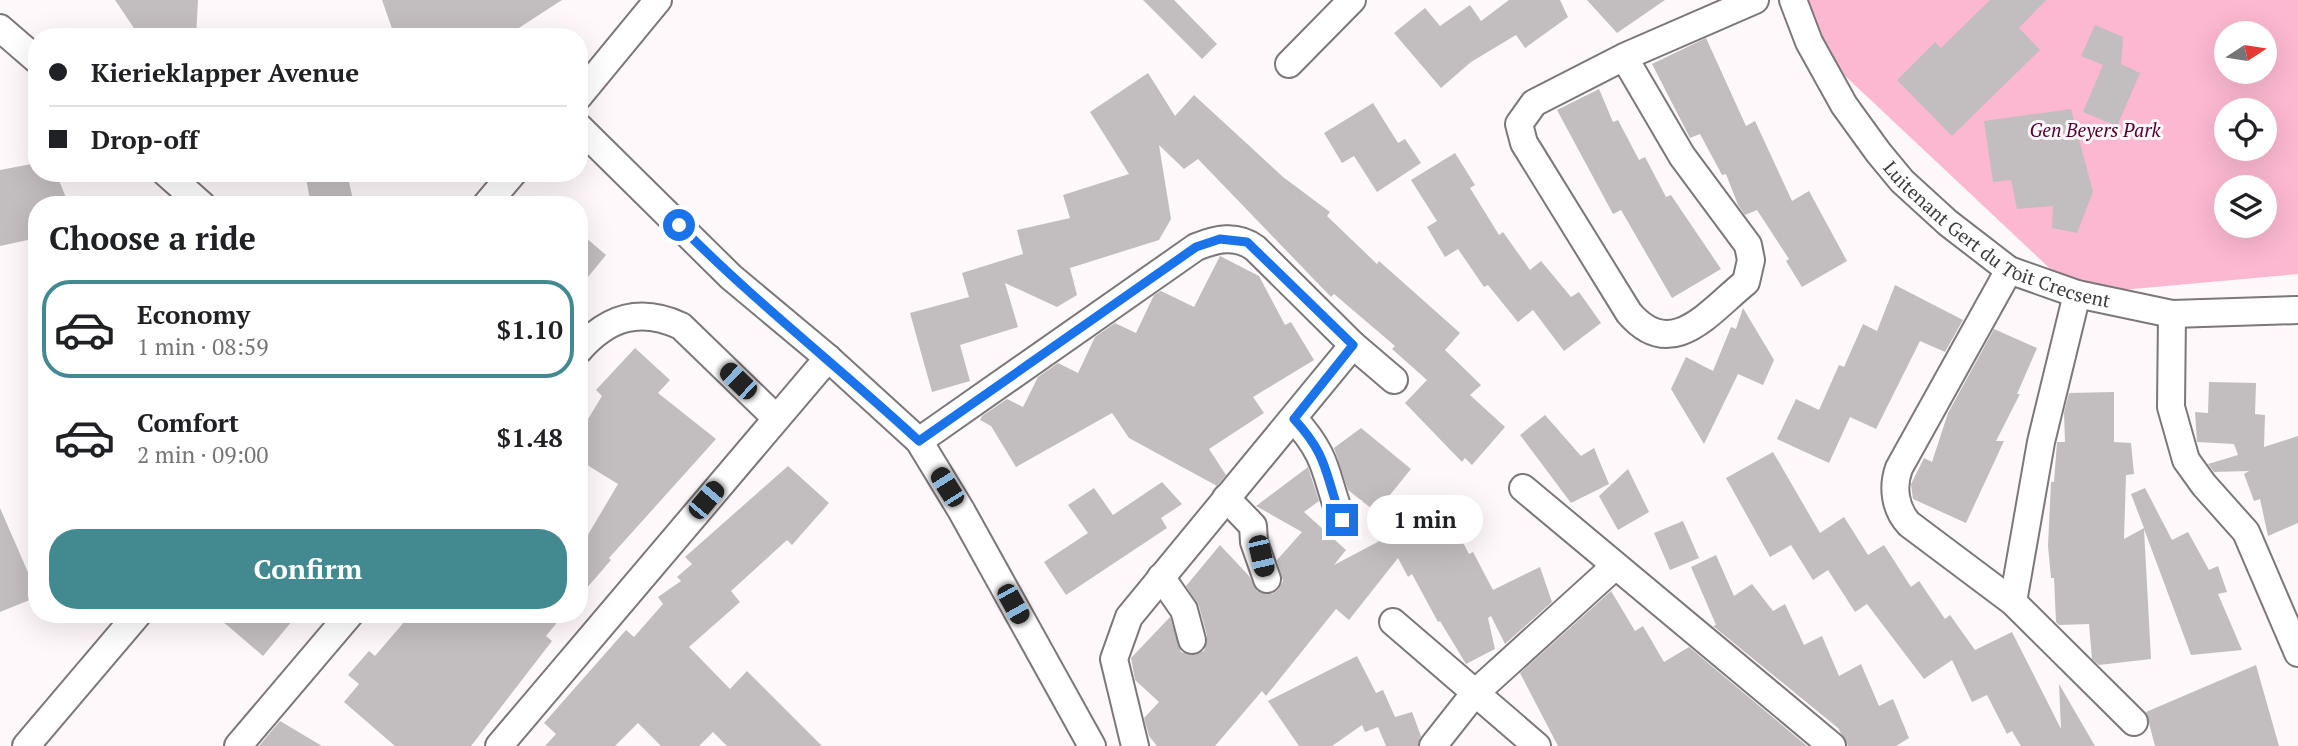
<!DOCTYPE html>
<html lang="en">
<head>
<meta charset="utf-8">
<style>
	:root { --surface:#fff; --page:#f6f6f6; --text:#202124; --muted:#757577; --line:#e0e0e0; --accent:#428a90 }
	body { margin:0; font-family:"PT Serif",serif; background:var(--page); color:var(--text); height:100vh; display:flex; flex-direction:column; font-size:26px; white-space:nowrap }
	* { box-sizing:border-box; margin:0 }
	p { font-size:23px; color:var(--muted) }
	.icon { flex:none; width:38px; height:38px; fill:none; stroke:currentColor; stroke-width:2; stroke-linecap:round; stroke-linejoin:round }
	.map { position:relative; flex:1; overflow:hidden }
	.sheet { position:absolute; left:28px; top:196px; width:560px; height:427px; display:flex; flex-direction:column; background:var(--surface); border-radius:28px; box-shadow:0 7px 28px #0002 }
	.sheet>* { flex:none }
	.top-card { position:absolute; left:28px; top:28px; width:560px; height:154px; border-radius:28px; box-shadow:0 7px 28px #0002; display:grid; align-content:center; height:154px; padding:0 21px; background:var(--surface) }
	.needle { width:46px; rotate:78deg }
	.fabs { position:absolute; left:2214px; top:21px; display:grid; gap:14px }
	.fabs a { display:grid; place-items:center; width:63px; height:63px; border-radius:50%; background:var(--surface); box-shadow:0 7px 28px #0002; font-size:35px }
	.end { position:absolute; width:32px; height:32px; margin:-16px; border:9px solid #1a73e8; background:#fff; box-shadow:0 0 0 4px #fff }
	.from { border-radius:50% }
	.bubble { position:absolute; height:49px; border-radius:24px; background:var(--surface); box-shadow:0 7px 28px #0002; font-size:23px; font-weight:700; line-height:49px; text-align:center }
	.car { position:absolute; width:21px; height:42px; margin:-21px -10px; border-radius:9px; box-shadow:0 0 5px 2px #0007; background:linear-gradient(#222 24%,#8ab4d8 0 40%,#222 0 76%,#8ab4d8 0 86%,#222 0) }
	.top-card b { display:flex; align-items:center; gap:24px; height:66px; font-size:26px }
	.top-card b+b { border-top:2px solid var(--line) }
	.top-card i { width:18px; height:18px; background:var(--text) }
	ul { padding:0; list-style:none }
	li { display:flex; align-items:center; gap:21px; height:98px; margin:0 14px 10px; padding:0 7px; border:4px solid transparent; border-radius:28px }
	li div { flex:1 }
	li b { display:block; font-size:26px }
	li em { font-style:normal; font-weight:700 }
	li.selected { border-color:var(--accent) }
	li>.icon { width:63px; height:63px; stroke-width:1.5 }
	h2 { padding:0 21px; font-size:32px; line-height:84px }
	.action { display:flex; gap:14px; margin-top:auto; padding:14px 21px }
	.action a { flex:1; height:80px; border-radius:28px; background:var(--accent); color:#fff; font-size:28px; font-weight:700; line-height:80px; text-align:center }
	.map>svg:first-child { display:block }
</style>
</head>
<body>
<div class="map">
<svg width="2298" height="746" viewBox="0 0 2298 746">
	<rect width="100%" height="100%" fill="#fef8fa"/>
	<path fill="#fbb8d0" fill-rule="evenodd" d="M1800 0H2298V274L2077 294 1809 42ZM2226 33H2264V72H2226ZM2226 110H2264V149H2226ZM2226 187H2264V226H2226Z"/>
	<g fill="#c2bdbf">
		<polygon points="115,0 198,0 196,37 140,37"/>
		<polygon points="382,0 562,0 505,37 395,37"/>
		<polygon points="1143,0 1174,0 1217,44 1202,59"/>
		<polygon points="1509,0 1560,0 1568,17 1525,48 1516,35 1471,62 1441,88 1394,33 1425,8 1440,26 1470,5 1481,21"/>
		<polygon points="1587,0 1665,0 1617,33"/>
		<polygon points="1990,0 2046,0 2019,28 2040,50 1952,136 1897,80 1935,42 1941,48"/>
		<polygon points="2095,25 2123,37 2121,64 2140,73 2117,126 2083,112 2103,65 2081,56"/>
		<polygon points="1706,38 1746,126 1755,121 1792,201 1809,191 1847,261 1802,287 1786,261 1789,259 1757,210 1745,215 1738,205 1726,174 1722,175 1700,134 1690,138 1652,64"/>
		<polygon points="1148,73 1175,116 1194,95 1283,177 1330,212 1327,216 1377,264 1379,261 1460,333 1445,350 1481,385 1470,395 1505,427 1472,465 1465,458 1462,462 1405,403 1427,380 1392,349 1395,346 1334,294 1331,297 1198,159 1184,169 1159,145 1171,219 1159,240 1070,268 1077,295 1057,307 1005,283 1018,327 960,345 970,381 932,392 910,313 969,297 962,273 1023,254 1017,230 1070,218 1063,195 1129,174 1090,112"/>
		<polygon points="1599,89 1613,122 1618,120 1639,160 1645,157 1666,197 1671,195 1721,269 1672,298 1621,210 1613,214 1557,110"/>
		<polygon points="1373,103 1398,143 1405,139 1421,163 1377,192 1354,156 1342,163 1324,133"/>
		<polygon points="2071,109 2093,192 2077,233 2052,228 2053,206 2017,209 2011,180 1993,182 1984,121"/>
		<polygon points="1455,153 1475,185 1470,188 1499,235 1503,232 1530,270 1541,261 1571,297 1579,292 1601,323 1564,351 1533,310 1518,322 1488,285 1484,287 1458,249 1445,257 1427,227 1437,221 1411,180"/>
		<polygon points="37,163 37,173 56,173 69,205 37,205 37,238 0,246 0,170"/>
		<polygon points="305,173 347,173 353,200 311,205"/>
		<polygon points="579,232 606,255 579,288"/>
		<polygon points="1220,256 1259,276 1285,325 1291,322 1314,360 1253,397 1264,413 1209,449 1226,475 1217,486 1129,438 1112,413 1016,467 991,426 980,420 982,416 1007,399 1023,407 1038,377 1058,363 1078,373 1095,337 1115,323 1136,333 1154,295 1161,291 1194,307"/>
		<polygon points="1895,285 1963,320 1945,352 1920,341 1876,429 1850,417 1829,463 1777,439 1796,399 1819,410 1839,365 1844,367 1863,324 1877,331"/>
		<polygon points="1743,308 1774,360 1763,385 1738,374 1704,444 1671,389 1686,357 1713,371 1731,327 1736,329"/>
		<polygon points="1994,329 2037,348 2017,394 2020,394 1996,441 2004,441 1966,523 1913,499 1911,484 1924,458 1932,462 1948,413"/>
		<polygon points="635,348 670,380 658,393 716,439 609,558 611,560 579,597 579,550 618,484 579,460 579,434 602,396 596,390"/>
		<polygon points="2209,382 2256,383 2255,414 2265,415 2264,447 2298,436 2298,523 2268,536 2260,499 2254,501 2244,474 2249,471 2214,472 2208,464 2238,455 2234,444 2197,442 2195,412 2208,413"/>
		<polygon points="2114,392 2114,442 2131,443 2134,474 2126,475 2124,539 2144,528 2131,494 2145,488 2172,540 2188,532 2209,570 2218,566 2227,592 2218,594 2242,650 2191,655 2144,529 2151,659 2099,665 2092,659 2089,624 2059,625 2056,622 2054,578 2051,578 2048,546 2051,482 2054,482 2057,442 2065,442 2064,413 2069,393"/>
		<polygon points="1545,415 1581,456 1594,448 1609,484 1571,503 1520,435"/>
		<polygon points="1361,428 1411,469 1376,512 1348,490 1334,448"/>
		<polygon points="1773,452 1820,533 1844,517 1868,555 1884,545 1911,587 1919,581 1945,619 1950,615 1975,650 2012,632 2061,729 2059,684 2095,746 2021,746 2012,731 2007,734 1987,695 1972,702 1952,660 1924,679 1867,604 1855,612 1828,570 1813,580 1791,545 1770,557 1726,478"/>
		<polygon points="788,466 829,503 792,545 787,540 731,591 740,602 689,647 730,689 747,671 822,746 727,746 713,732 699,746 661,746 638,723 615,746 545,746 556,734 544,723 626,630 634,637 663,604 658,597 681,581 677,577 692,564 685,557"/>
		<polygon points="1308,467 1319,501 1304,512 1346,550 1334,565 1444,507 1469,554 1473,552 1493,590 1540,567 1552,602 1505,644 1491,616 1488,618 1495,649 1466,664 1440,621 1438,622 1412,574 1408,577 1398,558 1349,620 1336,609 1266,696 1262,691 1215,746 1157,746 1149,736 1144,718 1159,702 1135,680 1131,658 1170,617 1181,652 1195,655 1204,651 1207,636 1199,606 1186,586 1220,545 1249,576 1257,591 1272,594 1278,590 1283,581 1277,560 1302,532 1256,506"/>
		<polygon points="1628,469 1649,512 1618,530 1599,496"/>
		<polygon points="1162,482 1182,504 1161,518 1167,528 1066,595 1044,562 1088,533 1068,505 1094,488 1113,515"/>
		<polygon points="0,508 37,593 37,597 0,612"/>
		<polygon points="1683,521 1699,558 1670,570 1654,533"/>
		<polygon points="1716,555 1734,596 1752,584 1773,611 1785,604 1804,645 1822,636 1839,676 1861,664 1879,706 1893,699 1909,738 1896,746 1848,746 1838,728 1713,626 1716,625 1691,567"/>
		<polygon points="1611,591 1635,631 1643,626 1664,662 1689,647 1807,746 1558,746 1520,673"/>
		<polygon points="214,614 298,614 263,656"/>
		<polygon points="411,614 564,614 546,636 552,641 471,746 395,746 344,702 359,684 348,675 369,651 375,656"/>
		<polygon points="1357,656 1376,693 1383,690 1395,717 1412,712 1421,736 1418,746 1386,746 1378,727 1365,732 1362,725 1332,746 1299,746 1268,701"/>
		<polygon points="2256,665 2279,746 2155,746 2146,712"/>
		<polygon points="280,721 322,746 259,746"/>
	</g>
	<g fill="none" stroke-linecap="round" stroke-linejoin="round">
		<g stroke="#7c7778" stroke-width="30">
			<g id="minor">
				<path id="s1" d="M1793 0 1809 42 1844 105 1878 152 1902 181 1948 223 2009 270 2077 294 2172 314 2298 310"/>
				<polyline points="0,28 37,60"/>
				<path d="M1624 57 1682 156 1748 245 1751 260 1746 282C1709 312 1672 363 1629 313L1524 143 1519 124 1534 103 1624 57 1755 0"/>
				<polyline points="1289,64 1352,0"/>
				<polyline points="579,96 658,0"/>
				<polyline points="579,127 731,277 828,358 919,441 961,510 1092,746"/>
				<polyline points="166,173 202,205"/>
				<polyline points="486,205 513,173"/>
				<path d="M2009 270 1899 468C1892 487 1895 509 1909 524L2013 602 2134 722"/>
				<polyline points="2172,314 2171,407 2186,460 2204,485 2246,532 2298,653"/>
				<path d="M579 350C608 317 640 307 681 326L776 418"/>
				<path d="M1294 419C1330 459 1324 474 1342 520"/>
				<path d="M919 441 1196 247C1216 239 1236 234 1255 248L1353 345 1394 380"/>
				<polyline points="1523,488 1832,746"/>
				<polyline points="1226,498 1253,526 1254,542 1267,579"/>
				<polyline points="1161,577 1184,610 1192,640"/>
				<polyline points="2013,602 2041,442 2077,294"/>
				<polyline points="1393,622 1537,746"/>
				<polyline points="26,746 138,614"/>
				<polyline points="238,746 350,614"/>
				<polyline points="499,746 828,358"/>
				<polyline points="1135,746 1114,659 1129,617 1353,345"/>
				<polyline points="1433,746 1474,694 1614,567"/>
			</g>
		</g>
		<use href="#minor" stroke="#fff" stroke-width="26"/>
	</g>
	<g fill="none" stroke-linecap="round" stroke-linejoin="round">
		<path stroke="#1a73e8" stroke-width="9" d="M679 225C755 302 840 368 919 441L1196 247 1220 239 1247 242 1353 345 1294 419C1330 458 1324 474 1342 520"/>
	</g>
	<g text-anchor="middle" stroke-width="6" stroke-linejoin="round" paint-order="stroke">
		<g font-size="19" font-style="italic" fill="#54012e" stroke="#fef8fa">
			<text x="2095" y="137">Gen Beyers Park</text>
		</g>
		<g font-size="19" fill="#3e3c3d" stroke="#fef8fa">
			<text dy="7" stroke="none"><textPath href="#s1" startOffset="324">Luitenant Gert du Toit Crecsent</textPath></text>
		</g>
	</g>
</svg>
<div class="fabs">
<a><svg class="needle" viewBox="-14 -14 28 28"><path d="M0-13l5 13h-10z" fill="#e53935"/><path d="M0 13l5-13h-10z" fill="#757577"/></svg></a>
<a><svg class="icon" aria-label="locate" viewBox="0 0 24 24"><circle cx="12" cy="12" r="6"/><path d="M12 2v4M12 18v4M2 12h4M18 12h4"/></svg></a>
<a><svg class="icon" aria-label="layers" viewBox="0 0 24 24"><path d="M12 4l9 5-9 5-9-5zM3 14l9 5 9-5"/></svg></a>
</div>
<i class="end from" style="left:679px;top:225px"></i>
<i class="end" style="left:1342px;top:520px"></i>
<div class="bubble" style="left:1367px;top:495px;width:116px">1 min</div>
<i class="car" style="left:738px;top:381px;rotate:314deg"></i>
<i class="car" style="left:947px;top:487px;rotate:328deg"></i>
<i class="car" style="left:706px;top:500px;rotate:40deg"></i>
<i class="car" style="left:1261px;top:556px;rotate:167deg"></i>
<i class="car" style="left:1013px;top:604px;rotate:151deg"></i>
<div class="top-card">
<b><i class="from"></i>Kierieklapper Avenue</b>
<b><i></i>Drop-off</b>
</div>
<section class="sheet">
<h2>Choose a ride</h2>
<ul>
<li class="selected"><svg class="icon" aria-label="car" viewBox="0 0 24 24"><path d="M5 17H2v-5l4-1 3-4h7l3 4 3 1v5h-3M9 17h6M6 11h13"/><circle cx="7" cy="17" r="2"/><circle cx="17" cy="17" r="2"/></svg><div><b>Economy</b><p>1 min · 08:59</p></div><em>$1.10</em></li>
<li><svg class="icon" aria-label="car" viewBox="0 0 24 24"><path d="M5 17H2v-5l4-1 3-4h7l3 4 3 1v5h-3M9 17h6M6 11h13"/><circle cx="7" cy="17" r="2"/><circle cx="17" cy="17" r="2"/></svg><div><b>Comfort</b><p>2 min · 09:00</p></div><em>$1.48</em></li>
</ul>
<div class="action"><a>Confirm</a></div>
</section>
</div>
</body>
</html>
